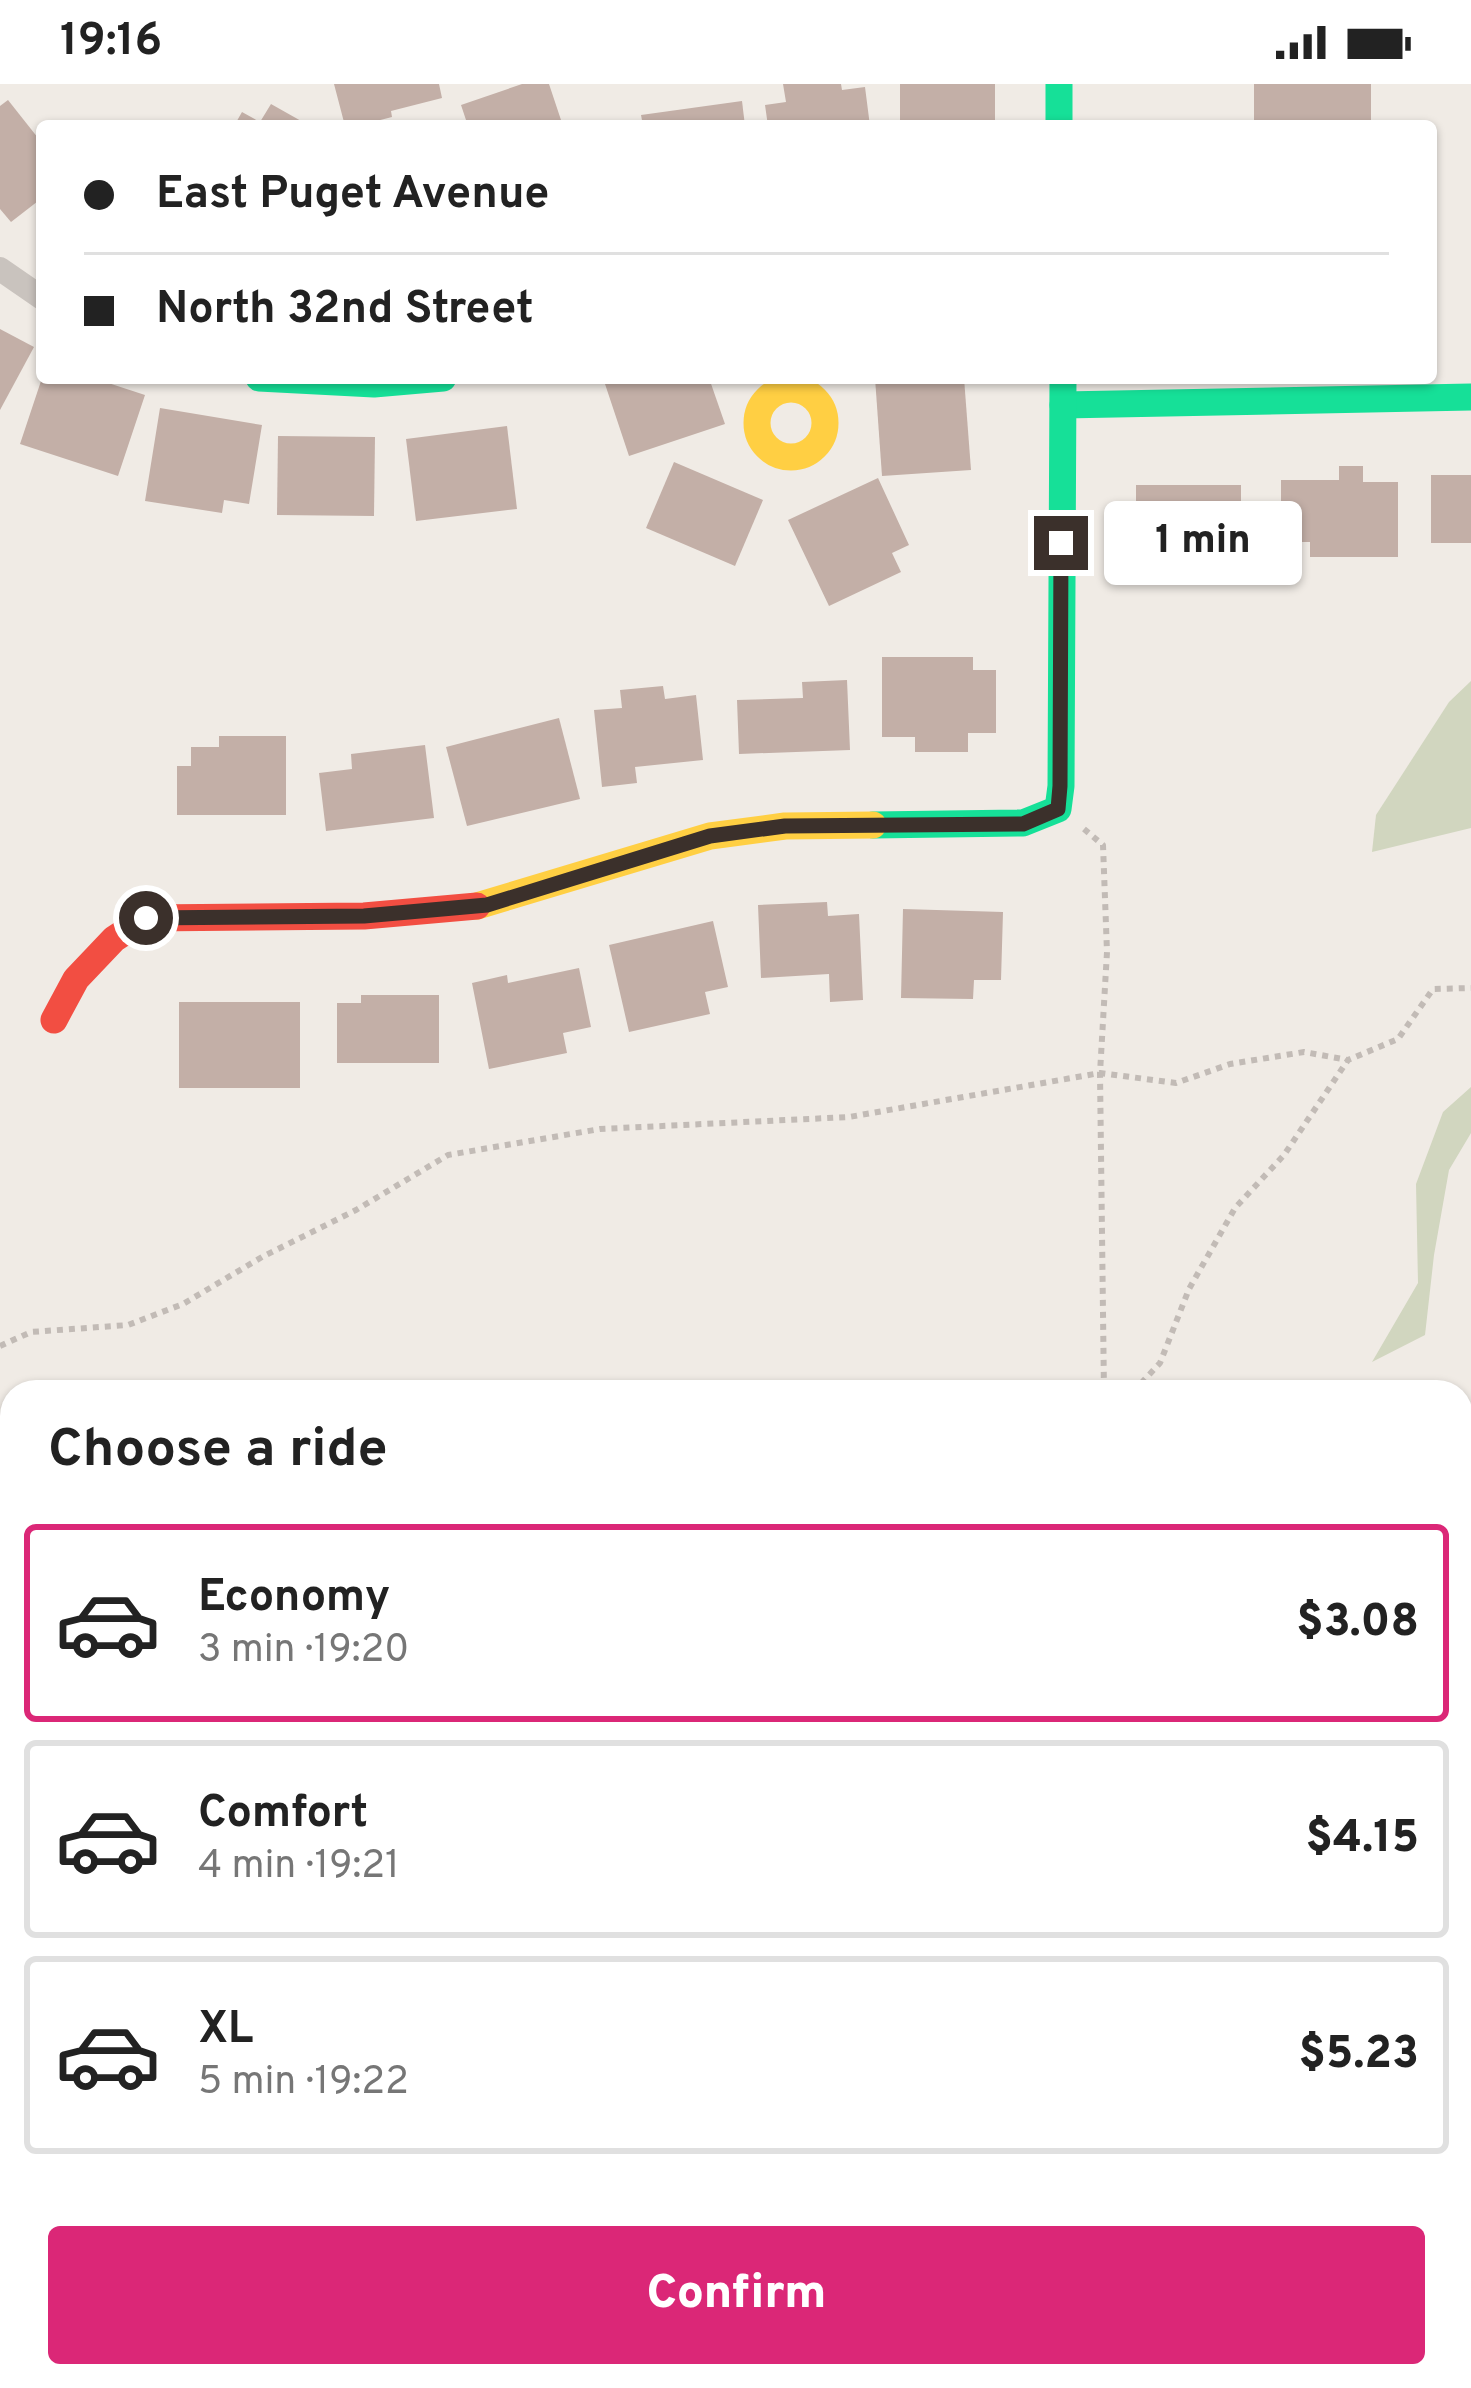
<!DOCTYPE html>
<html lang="en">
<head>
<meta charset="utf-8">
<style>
	:root { --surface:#fff; --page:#f6f6f6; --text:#222; --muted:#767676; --line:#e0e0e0; --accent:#db2777 }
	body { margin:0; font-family:Overpass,sans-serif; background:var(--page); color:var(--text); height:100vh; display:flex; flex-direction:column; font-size:45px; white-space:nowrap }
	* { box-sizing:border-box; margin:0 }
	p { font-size:39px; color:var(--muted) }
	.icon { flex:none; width:66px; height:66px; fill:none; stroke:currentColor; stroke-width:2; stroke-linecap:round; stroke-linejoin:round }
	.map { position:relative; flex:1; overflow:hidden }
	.side { position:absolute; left:0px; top:1296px; width:1473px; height:1008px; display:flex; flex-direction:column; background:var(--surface); border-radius:36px 36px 0 0; box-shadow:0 3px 9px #0004 }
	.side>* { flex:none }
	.top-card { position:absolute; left:36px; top:36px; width:1401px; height:264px; border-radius:12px; box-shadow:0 3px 9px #0004; display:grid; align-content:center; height:264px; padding:0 48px; background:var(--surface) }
	.end { position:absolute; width:54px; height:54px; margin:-27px; border:15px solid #3b302b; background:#fff; box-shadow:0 0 0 6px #fff }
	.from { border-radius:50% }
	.bubble { position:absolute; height:84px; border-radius:12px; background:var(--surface); box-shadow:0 3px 9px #0004; font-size:39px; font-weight:800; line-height:84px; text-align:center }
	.top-card b { display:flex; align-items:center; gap:42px; height:114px; font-size:45px }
	.top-card b+b { border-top:3px solid var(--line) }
	.top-card i { width:30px; height:30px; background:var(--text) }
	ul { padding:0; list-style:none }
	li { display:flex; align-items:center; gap:36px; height:198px; margin:0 24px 18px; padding:0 24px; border:6px solid var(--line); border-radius:12px }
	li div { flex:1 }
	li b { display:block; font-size:45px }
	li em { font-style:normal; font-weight:800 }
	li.active { border-color:var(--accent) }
	li>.icon { width:108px; height:108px; stroke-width:1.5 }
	h2 { padding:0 48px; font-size:54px; line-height:144px }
	.cta { display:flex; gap:24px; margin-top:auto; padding:24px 48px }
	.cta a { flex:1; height:138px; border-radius:12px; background:var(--accent); color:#fff; font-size:48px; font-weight:800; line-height:138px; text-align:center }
	.status { display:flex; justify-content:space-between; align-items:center; height:84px; padding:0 60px; background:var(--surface); direction:ltr }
	.status svg { height:33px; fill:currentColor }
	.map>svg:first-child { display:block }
</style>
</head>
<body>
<div class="status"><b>19:16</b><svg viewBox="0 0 49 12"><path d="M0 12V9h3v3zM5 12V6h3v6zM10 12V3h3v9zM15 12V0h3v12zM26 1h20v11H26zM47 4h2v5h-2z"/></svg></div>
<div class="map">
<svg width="1471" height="2304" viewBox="0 0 1471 2304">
	<rect width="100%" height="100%" fill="#f0ebe5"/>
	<g fill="#d1d6bf">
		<polygon points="1471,597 1471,744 1372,768 1376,731 1449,618"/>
		<polygon points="1471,1003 1471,1049 1449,1086 1434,1171 1425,1251 1372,1278 1418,1199 1416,1100 1443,1028"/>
		<polygon points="0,1679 12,1696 12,1850 0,1870"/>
	</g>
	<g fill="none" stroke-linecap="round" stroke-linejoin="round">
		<g stroke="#a1c2c1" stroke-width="9">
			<polyline points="0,1733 6,1736 12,1756"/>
			<polyline points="0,1827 12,1802"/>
		</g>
	</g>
	<g fill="#c3afa7">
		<polygon points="334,0 439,0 442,14 391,27 392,33 357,42 345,42"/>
		<polygon points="522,0 549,0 563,42 468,42 461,21"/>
		<polygon points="783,0 841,0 842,6 865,3 870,42 768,42 765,21 786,18"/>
		<rect x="900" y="0" width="95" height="42"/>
		<rect x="1254" y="0" width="117" height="42"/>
		<polygon points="8,16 42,59 42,114 11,138 0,125 0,22"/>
		<polygon points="742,17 745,42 643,42 641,31"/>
		<polygon points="271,20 310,42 234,42 242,28 260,38"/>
		<polygon points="0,245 34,263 0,326"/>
		<polygon points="42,294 93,294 145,311 118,392 20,360"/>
		<polygon points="603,294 709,294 725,340 629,372"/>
		<polygon points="875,294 964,294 971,386 882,392"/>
		<polygon points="160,324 262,341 249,420 224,416 222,429 145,417"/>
		<polygon points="507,342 517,425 416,437 406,355"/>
		<polygon points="278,352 375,353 374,432 277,431"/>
		<polygon points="674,378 763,416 735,482 646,444"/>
		<polygon points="1339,382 1363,382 1363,398 1398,398 1398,473 1310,473 1310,458 1281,458 1281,396 1339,396"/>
		<rect x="1431" y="391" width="40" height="68"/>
		<polygon points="878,394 909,461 892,469 901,488 829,522 788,436"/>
		<rect x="1136" y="401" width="105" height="67"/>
		<polygon points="882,573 973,573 973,586 996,586 996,649 968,649 968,668 915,668 915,653 882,653"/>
		<polygon points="847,596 850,666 739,670 737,616 803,614 802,598"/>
		<polygon points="663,602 665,615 696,611 703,676 635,683 637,699 602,703 594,626 622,624 620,606"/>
		<polygon points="559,634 580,715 467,742 446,663"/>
		<polygon points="219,652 286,652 286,731 177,731 177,682 191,682 191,663 219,663"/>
		<polygon points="425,661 434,734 326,747 319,689 352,685 351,670"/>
		<polygon points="827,818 828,832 859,830 863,916 830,918 829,890 761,894 758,821"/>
		<polygon points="903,825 1003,828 1001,896 974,896 973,915 901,914"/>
		<polygon points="713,837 728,903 705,908 710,930 629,948 609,861"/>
		<polygon points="579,884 591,943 563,949 567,969 489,985 472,899 507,891 508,899"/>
		<polygon points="361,911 439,911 439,979 337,979 337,919 361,919"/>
		<rect x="179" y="918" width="121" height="86"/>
	</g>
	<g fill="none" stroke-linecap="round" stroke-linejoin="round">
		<g stroke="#c2bbb6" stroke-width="6" stroke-dasharray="6 6" stroke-linecap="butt">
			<polyline points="1084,745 1103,761 1107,868 1100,989 1104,1308"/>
			<polyline points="0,1262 31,1248 128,1241 183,1220 262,1173 356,1126 448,1071 600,1045 849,1033 1100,989 1176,999 1230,980 1304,968 1348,976"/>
			<polyline points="1133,1308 1160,1279 1189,1205 1235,1124 1284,1071 1348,976 1398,955 1433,905 1471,904"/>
			<polyline points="1461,1630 1471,1627"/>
			<polyline points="1461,2159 1471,2167"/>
			<polyline points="279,2292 280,2304"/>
			<polyline points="1428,2292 1432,2304"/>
			<polyline points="553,2304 565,2292"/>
		</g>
		<g stroke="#c9c3be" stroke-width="24">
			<polyline points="0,185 42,214"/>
			<polyline points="777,294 780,305"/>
		</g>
		<g stroke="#16e098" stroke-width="27">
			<polyline points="1059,0 1059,42"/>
			<polyline points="259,294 374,300 443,294"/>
			<polyline points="1063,321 1471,313"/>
			<polyline points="873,741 1023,739 1058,725 1061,702 1063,294"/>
		</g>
		<g stroke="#ffcf43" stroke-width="27">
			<circle cx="791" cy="339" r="34"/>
			<polyline points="477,822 710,752 785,742 873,741"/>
		</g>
		<polyline stroke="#f24e42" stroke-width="27" points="54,936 76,895 114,855 146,834 364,832 477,822"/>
	</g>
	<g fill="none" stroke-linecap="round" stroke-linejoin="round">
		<polyline stroke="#3b302b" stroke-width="15" points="146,834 364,832 487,821 710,752 785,742 1023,740 1058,725 1060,702 1061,459"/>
	</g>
</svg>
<i class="end from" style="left:146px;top:834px"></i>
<i class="end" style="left:1061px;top:459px"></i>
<div class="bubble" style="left:1104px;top:417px;width:198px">1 min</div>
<div class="top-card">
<b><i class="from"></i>East Puget Avenue</b>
<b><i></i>North 32nd Street</b>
</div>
<section class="side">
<h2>Choose a ride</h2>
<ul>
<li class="active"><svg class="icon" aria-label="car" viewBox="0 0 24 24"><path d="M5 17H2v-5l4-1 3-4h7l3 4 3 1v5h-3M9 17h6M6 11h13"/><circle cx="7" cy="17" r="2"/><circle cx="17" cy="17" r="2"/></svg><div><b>Economy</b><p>3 min · 19:20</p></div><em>$3.08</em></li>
<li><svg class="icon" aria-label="car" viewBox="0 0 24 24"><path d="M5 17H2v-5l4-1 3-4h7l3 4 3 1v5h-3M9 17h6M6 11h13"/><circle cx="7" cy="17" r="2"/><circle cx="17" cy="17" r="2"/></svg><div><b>Comfort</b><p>4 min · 19:21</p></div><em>$4.15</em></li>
<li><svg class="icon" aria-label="car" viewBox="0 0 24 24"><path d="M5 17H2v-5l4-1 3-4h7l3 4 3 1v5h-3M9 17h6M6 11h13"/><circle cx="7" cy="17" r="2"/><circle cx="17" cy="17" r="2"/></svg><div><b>XL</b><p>5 min · 19:22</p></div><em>$5.23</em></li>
</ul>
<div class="cta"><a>Confirm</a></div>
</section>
</div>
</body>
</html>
